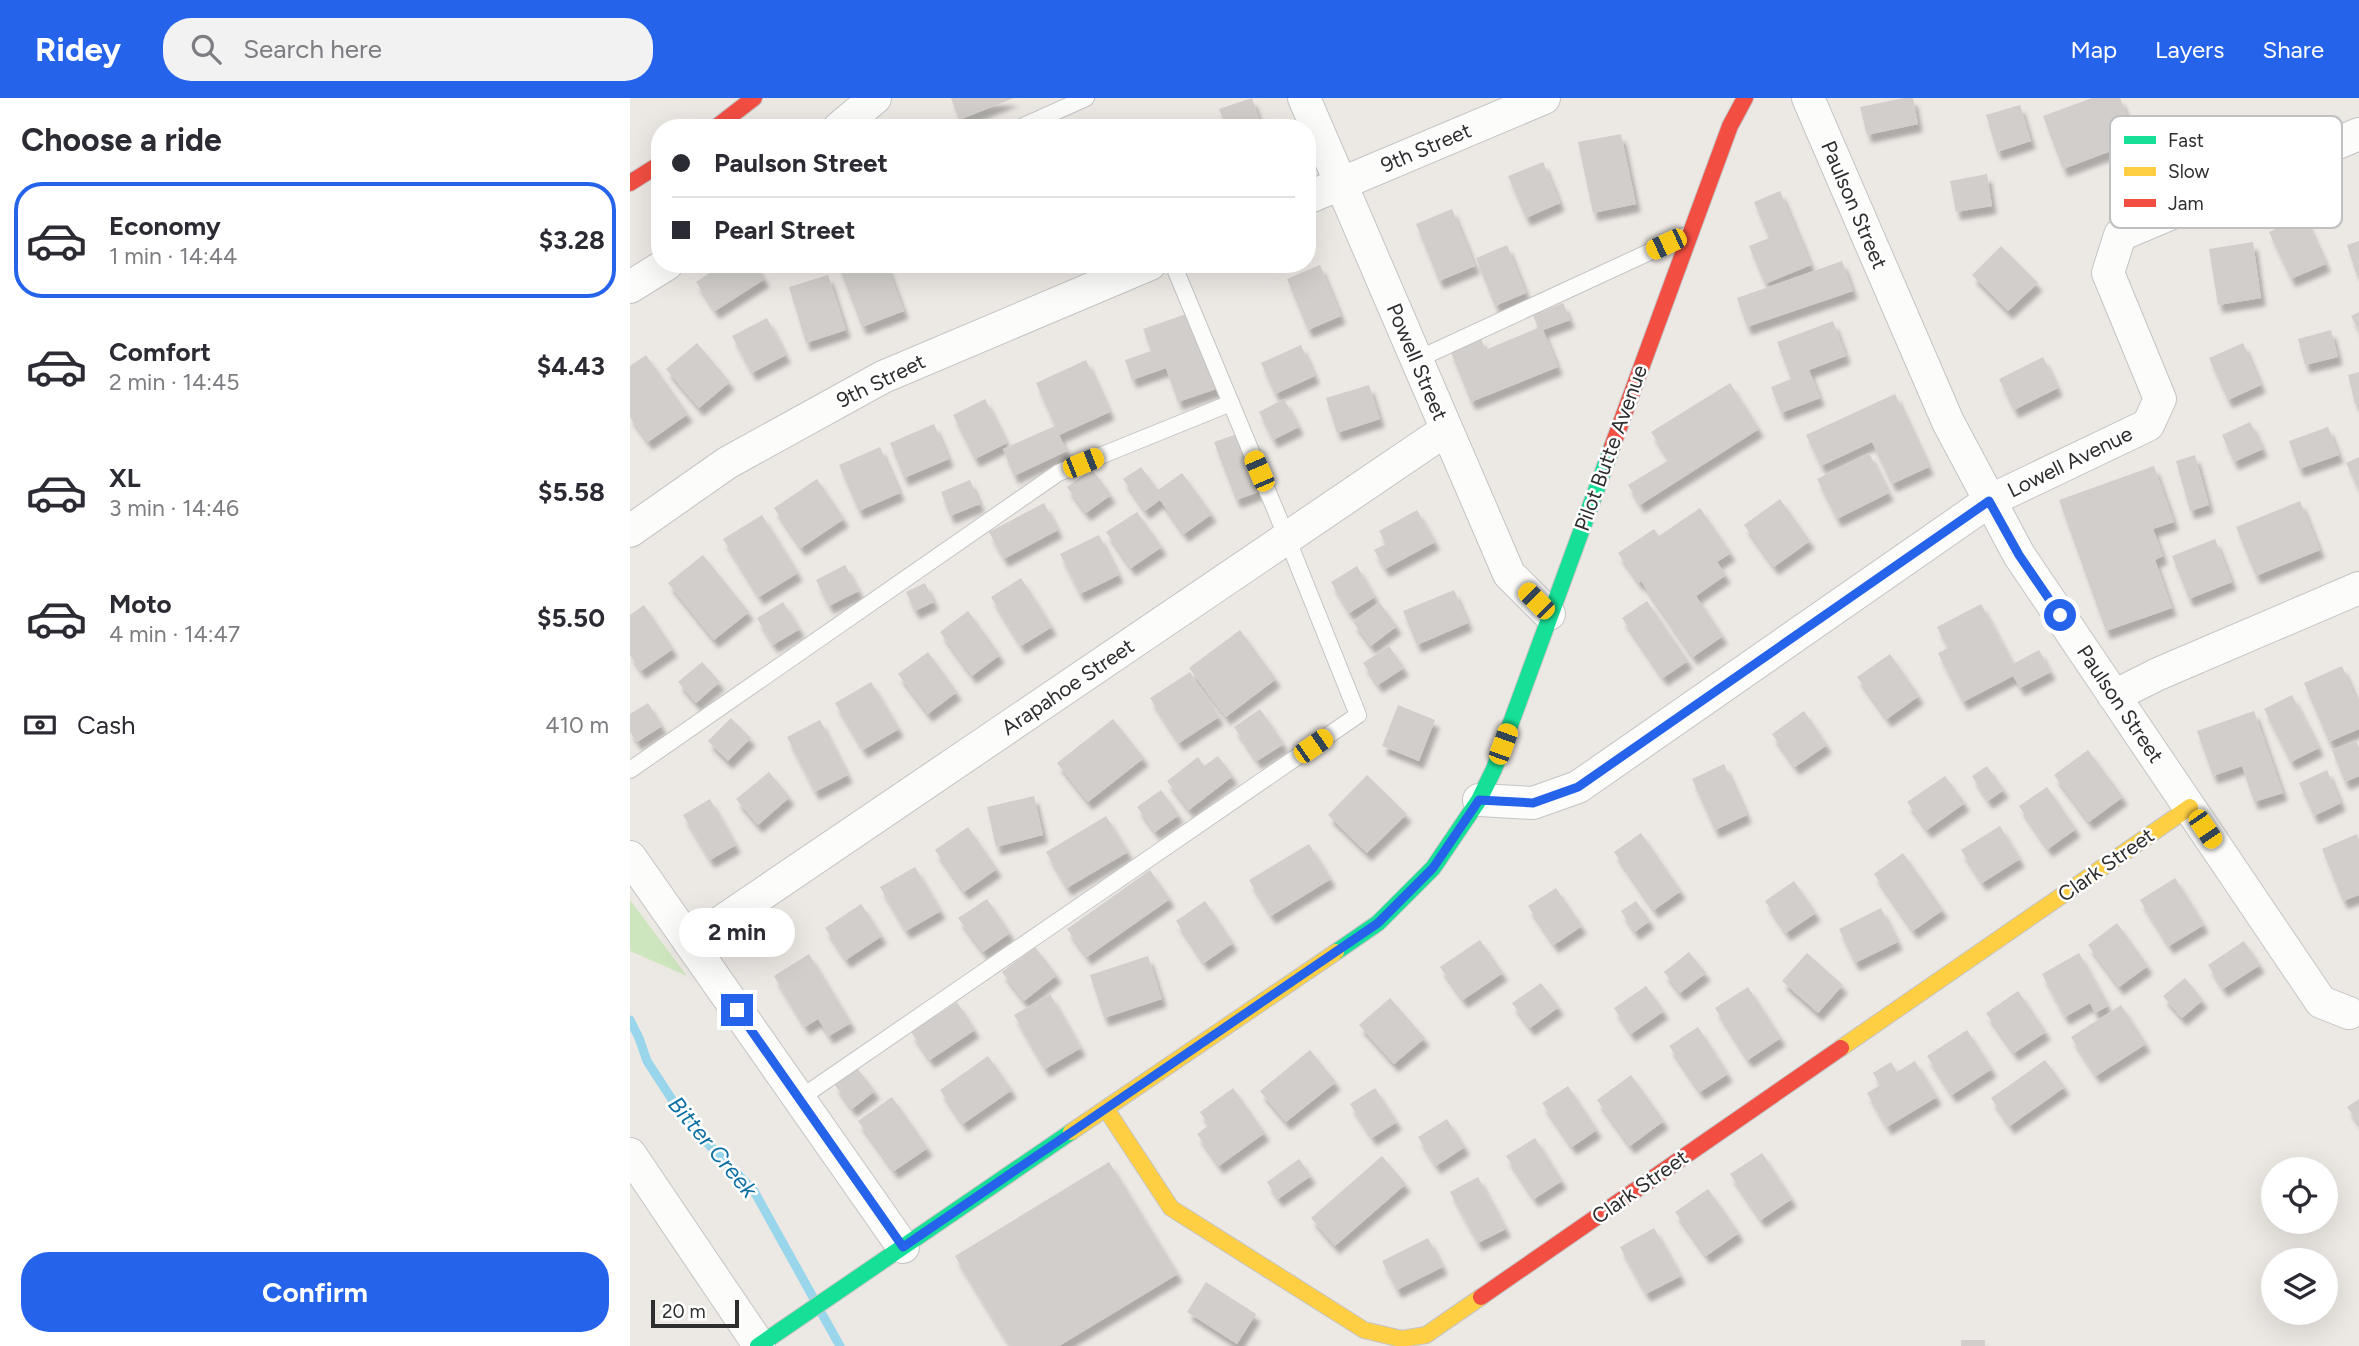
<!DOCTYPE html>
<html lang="en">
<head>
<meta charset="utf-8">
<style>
	:root { --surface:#fff; --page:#f2f2f3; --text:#2b2b33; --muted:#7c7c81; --line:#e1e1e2; --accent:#2563eb }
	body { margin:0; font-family:Figtree,sans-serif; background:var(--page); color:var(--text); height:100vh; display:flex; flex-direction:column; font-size:26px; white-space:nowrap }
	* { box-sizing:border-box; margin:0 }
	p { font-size:23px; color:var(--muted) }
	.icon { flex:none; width:38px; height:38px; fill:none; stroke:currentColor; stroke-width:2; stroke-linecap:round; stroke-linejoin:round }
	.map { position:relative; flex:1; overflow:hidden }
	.side { display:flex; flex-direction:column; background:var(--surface); width:630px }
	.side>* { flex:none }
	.banner { position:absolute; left:21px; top:21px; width:665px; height:154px; border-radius:28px; box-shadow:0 7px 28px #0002; display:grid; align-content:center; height:154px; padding:0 21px; background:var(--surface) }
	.controls { position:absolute; left:1631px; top:1059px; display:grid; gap:14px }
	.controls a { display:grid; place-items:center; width:77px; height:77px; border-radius:50%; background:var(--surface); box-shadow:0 7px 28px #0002; font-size:35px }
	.scale { position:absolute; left:21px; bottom:18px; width:88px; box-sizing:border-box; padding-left:7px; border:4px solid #2e2e2e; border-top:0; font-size:19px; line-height:24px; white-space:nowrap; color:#2e2e2e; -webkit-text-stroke:5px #fff; paint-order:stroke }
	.end { position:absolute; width:32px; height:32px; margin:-16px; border:9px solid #2563eb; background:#fff; box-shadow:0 0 0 4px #fff }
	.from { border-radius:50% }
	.bubble { position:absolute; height:49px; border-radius:24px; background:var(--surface); box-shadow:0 7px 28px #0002; font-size:23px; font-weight:700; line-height:49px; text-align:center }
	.car { position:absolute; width:21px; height:42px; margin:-21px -10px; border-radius:9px; box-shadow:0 0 5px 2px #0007; background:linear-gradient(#f5c518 24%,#345 0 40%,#f5c518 0 76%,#345 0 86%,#f5c518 0) }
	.banner b { display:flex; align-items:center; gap:24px; height:66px; font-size:26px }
	.banner b+b { border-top:2px solid var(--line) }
	.banner i { width:18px; height:18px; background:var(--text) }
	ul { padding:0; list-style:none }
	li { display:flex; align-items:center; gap:21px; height:116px; margin:0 14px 10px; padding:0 7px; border:4px solid transparent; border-radius:28px }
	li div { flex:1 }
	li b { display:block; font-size:26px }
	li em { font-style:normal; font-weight:700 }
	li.active { border-color:var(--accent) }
	li>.icon { width:63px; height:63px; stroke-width:1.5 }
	h2 { padding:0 21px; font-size:32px; line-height:84px }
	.pay { display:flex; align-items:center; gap:18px; height:77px; padding:0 21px; font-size:26px }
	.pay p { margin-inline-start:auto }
	.cta { display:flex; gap:14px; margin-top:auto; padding:14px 21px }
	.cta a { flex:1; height:80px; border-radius:28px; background:var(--accent); color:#fff; font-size:28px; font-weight:700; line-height:80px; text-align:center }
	header { display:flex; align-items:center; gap:42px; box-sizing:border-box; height:98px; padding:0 35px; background:var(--accent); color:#fff }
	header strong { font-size:33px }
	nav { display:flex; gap:38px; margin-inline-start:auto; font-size:24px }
	.search { width:490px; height:63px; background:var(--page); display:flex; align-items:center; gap:18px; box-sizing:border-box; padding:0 24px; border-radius:28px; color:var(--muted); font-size:26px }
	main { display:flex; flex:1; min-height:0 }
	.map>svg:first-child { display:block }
</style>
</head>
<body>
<header>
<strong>Ridey</strong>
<div class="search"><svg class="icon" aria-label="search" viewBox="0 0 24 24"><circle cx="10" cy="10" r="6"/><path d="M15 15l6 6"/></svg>Search here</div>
<nav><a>Map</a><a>Layers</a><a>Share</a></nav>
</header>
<main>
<section class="side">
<h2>Choose a ride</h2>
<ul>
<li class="active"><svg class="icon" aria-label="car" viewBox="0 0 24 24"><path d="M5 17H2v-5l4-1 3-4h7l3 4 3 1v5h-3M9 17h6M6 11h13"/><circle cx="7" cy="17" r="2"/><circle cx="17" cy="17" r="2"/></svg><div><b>Economy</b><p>1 min · 14:44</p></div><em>$3.28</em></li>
<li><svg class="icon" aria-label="car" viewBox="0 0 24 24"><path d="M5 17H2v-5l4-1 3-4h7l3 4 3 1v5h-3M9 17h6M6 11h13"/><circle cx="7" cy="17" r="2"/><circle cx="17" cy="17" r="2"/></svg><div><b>Comfort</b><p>2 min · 14:45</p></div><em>$4.43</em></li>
<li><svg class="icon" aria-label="car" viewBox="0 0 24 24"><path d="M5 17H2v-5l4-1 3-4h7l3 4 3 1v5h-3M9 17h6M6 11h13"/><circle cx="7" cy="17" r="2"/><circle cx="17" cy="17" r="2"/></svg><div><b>XL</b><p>3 min · 14:46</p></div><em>$5.58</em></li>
<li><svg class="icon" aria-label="car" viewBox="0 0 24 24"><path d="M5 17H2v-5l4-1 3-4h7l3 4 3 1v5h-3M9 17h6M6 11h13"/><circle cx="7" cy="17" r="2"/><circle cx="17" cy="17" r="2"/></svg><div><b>Moto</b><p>4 min · 14:47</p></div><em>$5.50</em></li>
</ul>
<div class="pay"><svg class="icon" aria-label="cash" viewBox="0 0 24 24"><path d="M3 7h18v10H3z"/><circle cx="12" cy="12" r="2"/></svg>Cash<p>410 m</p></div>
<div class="cta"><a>Confirm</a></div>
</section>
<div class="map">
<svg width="1729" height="1248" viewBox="0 0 1729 1248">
	<defs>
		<filter id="shadow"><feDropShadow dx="4.5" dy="8" stdDeviation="2" flood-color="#0004"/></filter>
	</defs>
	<rect width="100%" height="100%" fill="#ece8e4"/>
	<polygon fill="#cee6be" points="0,802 57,878 0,853"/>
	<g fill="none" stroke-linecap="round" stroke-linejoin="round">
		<g stroke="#99d6ec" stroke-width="9">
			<polyline points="0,922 9,940 17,963 56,1023 124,1093 184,1201"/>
			<polyline points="192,1216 210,1248"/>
		</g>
	</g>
	<g fill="#d1cecb" filter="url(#shadow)">
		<polygon points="321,0 384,0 329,22"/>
		<polygon points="622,0 632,30 596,30 589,11"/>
		<polygon points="1274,0 1283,0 1288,26 1237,37 1230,9"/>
		<polygon points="1462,0 1490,0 1502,29 1483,36 1489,50 1433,71 1413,18"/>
		<polygon points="1390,7 1401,43 1367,54 1356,17"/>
		<polygon points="991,36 1006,106 963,115 948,44"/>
		<polygon points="913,64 930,105 896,120 878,78"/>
		<polygon points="1357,76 1362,108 1326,114 1320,83"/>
		<polygon points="1150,93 1181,167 1135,186 1119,148 1139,140 1124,104"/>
		<polygon points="822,111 845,168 809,183 786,126"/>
		<polygon points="1674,118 1696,166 1661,181 1639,134"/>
		<polygon points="1729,143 1729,174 1726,175 1717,147"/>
		<polygon points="1623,144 1631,200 1588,207 1579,151"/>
		<polygon points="877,147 896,195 865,208 846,160"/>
		<polygon points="1371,148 1408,185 1378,213 1342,177"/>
		<polygon points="1212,163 1223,193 1117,229 1107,200"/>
		<polygon points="93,166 125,166 135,181 85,213 66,184"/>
		<polygon points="208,166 237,166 239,173 256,166 274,213 232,229"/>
		<polygon points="690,167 711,218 678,232 657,181"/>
		<polygon points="198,177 216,232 176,245 159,189"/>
		<polygon points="933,205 940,222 913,232 928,269 841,304 820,252 851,240 855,252 908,230 903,217"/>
		<polygon points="565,213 592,289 548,304 536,270 502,282 495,262 521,253 513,231"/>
		<polygon points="1729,214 1729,233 1721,218"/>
		<polygon points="137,220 156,257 122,275 102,238"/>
		<polygon points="1203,223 1216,258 1179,272 1190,300 1151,315 1141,289 1161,281 1147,244"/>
		<polygon points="1701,232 1708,259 1675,267 1668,241"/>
		<polygon points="67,245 100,284 69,310 36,271"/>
		<polygon points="1613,245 1631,287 1598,302 1579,260"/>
		<polygon points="671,247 685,278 645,296 631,265"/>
		<polygon points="16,257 58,316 18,344 0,319 0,268"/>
		<polygon points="1413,259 1428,290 1384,312 1369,281"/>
		<polygon points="456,262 480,314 429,337 437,353 384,378 373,351 425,328 406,285"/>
		<polygon points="1729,274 1729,305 1725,306 1718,277"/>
		<polygon points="1100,285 1129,331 1010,407 998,387 1039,362 1021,334"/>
		<polygon points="739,287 750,321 707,335 696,300"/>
		<polygon points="1265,296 1299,369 1262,386 1242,344 1191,368 1176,337"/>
		<polygon points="355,301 377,345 345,361 323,317"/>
		<polygon points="654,301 669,329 643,342 629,314"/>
		<polygon points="1620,324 1633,351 1604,364 1592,337"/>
		<polygon points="304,326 319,361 274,380 260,345"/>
		<polygon points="1698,329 1709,357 1669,371 1659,343"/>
		<polygon points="616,333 637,391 606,402 584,344"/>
		<polygon points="250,349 270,395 229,413 209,367"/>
		<polygon points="1239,355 1259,395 1207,421 1187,381"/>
		<polygon points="1565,357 1579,407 1560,413 1546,363"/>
		<polygon points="1729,359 1729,392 1716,365"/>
		<polygon points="1524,368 1544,424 1523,431 1533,458 1525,462 1542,510 1476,533 1429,402"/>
		<polygon points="511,369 528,392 552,375 582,416 554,436 530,402 515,413 493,381"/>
		<polygon points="462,371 481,397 456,415 437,389"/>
		<polygon points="187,381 214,421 171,450 144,410"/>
		<polygon points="340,382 350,406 320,418 311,394"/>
		<polygon points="1150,401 1180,443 1144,469 1114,427"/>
		<polygon points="1670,403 1690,452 1626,478 1606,429"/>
		<polygon points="414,405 428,432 374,461 359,434"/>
		<polygon points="1070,410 1101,455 1087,464 1096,477 1066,498 1093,538 1063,559 1011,483 1009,485 988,455 1024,431 1029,438"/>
		<polygon points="787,412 805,444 755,471 744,452 756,446 749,433"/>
		<polygon points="507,414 532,449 501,470 476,434"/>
		<polygon points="132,417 168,475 129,499 93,441"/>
		<polygon points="469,437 489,477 450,496 430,456"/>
		<polygon points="1585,441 1602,484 1559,501 1542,458"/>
		<polygon points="73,457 119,514 84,542 38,485"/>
		<polygon points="215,467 229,493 199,508 186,482"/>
		<polygon points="727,468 745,499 719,515 701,484"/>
		<polygon points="391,480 422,529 391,548 361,499"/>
		<polygon points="295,485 304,504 285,513 276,494"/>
		<polygon points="824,492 838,525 787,547 773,513"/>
		<polygon points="1017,503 1058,563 1033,580 992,520"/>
		<polygon points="153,504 170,531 143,547 127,520"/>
		<polygon points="749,504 767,528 741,548 723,524"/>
		<polygon points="1351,506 1383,566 1409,552 1421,574 1390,590 1383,578 1333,604 1308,555 1318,550 1307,529"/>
		<polygon points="14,507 43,551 11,573 0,557 0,517"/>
		<polygon points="338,513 370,557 342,578 310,534"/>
		<polygon points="610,532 646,581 596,619 559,570"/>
		<polygon points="759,548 774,570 748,587 733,565"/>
		<polygon points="298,554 327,594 298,616 268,576"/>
		<polygon points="1260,556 1289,598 1257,621 1227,579"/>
		<polygon points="72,564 90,584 66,605 48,584"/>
		<polygon points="1712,568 1729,607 1729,631 1699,644 1674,585"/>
		<polygon points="560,574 589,619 549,645 520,600"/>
		<polygon points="241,584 269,631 233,652 205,605"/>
		<polygon points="1662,597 1689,650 1661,664 1634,611"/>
		<polygon points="18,605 32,628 7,644 0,634 0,616"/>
		<polygon points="768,607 805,622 789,663 752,648"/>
		<polygon points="630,611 654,646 627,663 604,629"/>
		<polygon points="1174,613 1197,647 1165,669 1142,636"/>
		<polygon points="1624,613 1653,695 1624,704 1612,668 1583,678 1567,633"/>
		<polygon points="101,620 121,640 98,663 78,643"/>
		<polygon points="483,621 514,660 458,704 427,665"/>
		<polygon points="190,622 218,677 185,694 157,639"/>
		<polygon points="1726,643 1729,650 1729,678 1715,684 1702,652"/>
		<polygon points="1458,652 1493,699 1459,724 1424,677"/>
		<polygon points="588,658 603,678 559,712 537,683 568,659 574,668"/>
		<polygon points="1094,666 1117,717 1085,732 1062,681"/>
		<polygon points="1357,668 1374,692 1358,703 1342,678"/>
		<polygon points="1697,672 1711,705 1684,718 1669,685"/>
		<polygon points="139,674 160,699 128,727 106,701"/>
		<polygon points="737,677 777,716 737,755 698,717"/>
		<polygon points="1315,678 1335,705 1297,732 1277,704"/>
		<polygon points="1417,689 1446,731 1418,751 1389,708"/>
		<polygon points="531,692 549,717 525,734 507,709"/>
		<polygon points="404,698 413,737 366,749 357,709"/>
		<polygon points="80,701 106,747 80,762 53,717"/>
		<polygon points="476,718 498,754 437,790 416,754"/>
		<polygon points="1370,728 1390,761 1352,785 1331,752"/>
		<polygon points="338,729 367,771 334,794 305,752"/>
		<polygon points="1011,735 1051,793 1024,812 984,754"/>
		<polygon points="1727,736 1729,742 1729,797 1713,803 1692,751"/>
		<polygon points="679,746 701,781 641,818 619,782"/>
		<polygon points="1273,755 1313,812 1283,833 1244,776"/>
		<polygon points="285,769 311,813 276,833 250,789"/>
		<polygon points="520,772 540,801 457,859 437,831"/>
		<polygon points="1545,780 1574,827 1539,848 1510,802"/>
		<polygon points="1164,783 1186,815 1156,835 1135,803"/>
		<polygon points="926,790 952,828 924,847 898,808"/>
		<polygon points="357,801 380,835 353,854 328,820"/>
		<polygon points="575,803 603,845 574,865 546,823"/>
		<polygon points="1006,803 1020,823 1005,834 991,813"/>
		<polygon points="231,806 252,838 216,862 195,830"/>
		<polygon points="1251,810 1268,844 1225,865 1209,831"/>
		<polygon points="1487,825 1518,868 1489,889 1458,847"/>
		<polygon points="850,842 873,875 833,902 810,869"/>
		<polygon points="1614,843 1630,867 1593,891 1578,867"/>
		<polygon points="405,849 427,877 394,903 372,874"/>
		<polygon points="1059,854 1076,875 1050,895 1034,874"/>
		<polygon points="1177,855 1213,887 1188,915 1152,883"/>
		<polygon points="1449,855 1478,908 1465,915 1460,905 1435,919 1412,876"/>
		<polygon points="179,856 221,925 199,938 188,921 175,929 144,878"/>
		<polygon points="518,858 532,901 474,920 460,877"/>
		<polygon points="1555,880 1573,902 1552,920 1533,898"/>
		<polygon points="911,885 929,909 900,930 882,905"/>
		<polygon points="1016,888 1034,913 1001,936 984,910"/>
		<polygon points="1118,889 1151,940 1118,962 1085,910"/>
		<polygon points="1388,893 1416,934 1384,955 1356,915"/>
		<polygon points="420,896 451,950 415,971 384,917"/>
		<polygon points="760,900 795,940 764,966 729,927"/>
		<polygon points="327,904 345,932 300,962 281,934"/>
		<polygon points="1491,907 1516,946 1466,978 1441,939"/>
		<polygon points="1068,929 1098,976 1070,994 1039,948"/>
		<polygon points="1337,932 1362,971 1322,997 1297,958"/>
		<polygon points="680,952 706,984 656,1024 630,993"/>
		<polygon points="358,958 382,992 333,1026 310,992"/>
		<polygon points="1415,962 1435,989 1380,1028 1361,1000"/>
		<polygon points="1285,963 1307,999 1257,1029 1237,995 1250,987 1243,975 1261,964 1267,974"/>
		<polygon points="227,970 245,993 222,1011 205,987"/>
		<polygon points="1001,977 1034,1023 1000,1048 967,1002"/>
		<polygon points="938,988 967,1032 942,1049 912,1005"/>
		<polygon points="603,990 635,1035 589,1068 567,1036 579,1027 570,1014"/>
		<polygon points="745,990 767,1024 742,1040 720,1006"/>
		<polygon points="262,999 298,1050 264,1073 228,1023"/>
		<polygon points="1729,1001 1729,1026 1717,1009"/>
		<polygon points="817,1021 835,1049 806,1068 788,1039"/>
		<polygon points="905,1040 932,1083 904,1101 876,1058"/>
		<polygon points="1132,1055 1162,1101 1131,1122 1100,1076"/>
		<polygon points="752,1058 776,1086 705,1148 681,1120"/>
		<polygon points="669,1061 681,1078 648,1101 637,1084"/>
		<polygon points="479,1064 548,1176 429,1248 380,1248 325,1158"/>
		<polygon points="848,1079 876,1131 848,1145 820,1094"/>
		<polygon points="1078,1091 1109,1135 1076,1158 1045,1114"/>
		<polygon points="1024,1130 1051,1178 1016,1196 990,1149"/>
		<polygon points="798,1140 813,1169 767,1192 752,1163"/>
		<polygon points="576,1184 626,1216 607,1246 557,1214"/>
		<rect x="1331" y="1242" width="24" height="6"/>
	</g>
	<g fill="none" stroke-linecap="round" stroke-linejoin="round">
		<g stroke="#c5c4c5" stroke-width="18">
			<g id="lane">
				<polyline points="389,30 456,0"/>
				<polyline points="786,262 1054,138"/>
				<polyline points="0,672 428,375 601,305"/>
				<polyline points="169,1001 728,617 657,440 543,166"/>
			</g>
		</g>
		<g stroke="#c5c4c5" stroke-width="34">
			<g id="street">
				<polyline points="674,0 879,476 919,516"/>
				<polyline points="1178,0 1318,324 1389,457 1691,904 1719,915"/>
				<polyline points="209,30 245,0"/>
				<polyline points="677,100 914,0"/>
				<polyline points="0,189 37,166"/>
				<polyline points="0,433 97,365 253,279 520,166"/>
				<polyline points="1484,598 1528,576 1729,490"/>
				<polyline points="849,702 903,705 948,689 1359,403 1518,327 1530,301 1478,175 1490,137 1729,36"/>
				<polyline points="0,759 273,1149"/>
				<polyline points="60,845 816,332"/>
				<polyline points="0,1056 129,1247"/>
			</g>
		</g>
		<g stroke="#c5c4c5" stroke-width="18">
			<g id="fast">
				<polyline points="706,854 748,825 803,770 849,702 864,671 982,349"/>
				<polyline points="128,1248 441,1034"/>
			</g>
		</g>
		<g stroke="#c5c4c5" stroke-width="18">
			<g id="slow">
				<polyline points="1211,950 1560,709"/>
				<polyline points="476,1011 541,1110 734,1232 772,1241 796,1237 851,1199"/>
				<polyline points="441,1034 706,854"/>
			</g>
		</g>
		<g stroke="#c5c4c5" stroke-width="18">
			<g id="jam">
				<polyline points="85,30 124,0"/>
				<polyline points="0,85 30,66"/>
				<polyline points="982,349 1100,28 1115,0"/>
				<polyline points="851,1199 1211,950"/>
			</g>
		</g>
		<use href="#lane" stroke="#fcfcfb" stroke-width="16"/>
		<use href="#street" stroke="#fcfcfb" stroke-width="32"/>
		<use href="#fast" stroke="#16e098" stroke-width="16"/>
		<use href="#slow" stroke="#ffcf43" stroke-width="16"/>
		<use href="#jam" stroke="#f24e42" stroke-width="16"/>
	</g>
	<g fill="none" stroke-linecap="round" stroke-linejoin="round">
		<polyline stroke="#2563eb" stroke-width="9" points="107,912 273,1149 748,825 803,770 849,702 903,705 948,689 1359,403 1389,457 1430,517"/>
	</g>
	<g text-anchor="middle" stroke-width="5" stroke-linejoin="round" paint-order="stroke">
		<g font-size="21" fill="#2e2e2e" stroke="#fff">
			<text transform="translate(796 50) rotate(-23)" y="7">9th Street</text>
			<text transform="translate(1224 107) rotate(67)" y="7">Paulson Street</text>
			<text transform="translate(787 264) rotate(67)" y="7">Powell Street</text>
			<text transform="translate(251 283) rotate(-26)" y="7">9th Street</text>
			<text transform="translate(981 350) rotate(-70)" y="7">Pilot Butte Avenue</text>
			<text transform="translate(1440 364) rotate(-26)" y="7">Lowell Avenue</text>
			<text transform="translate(438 589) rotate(-34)" y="7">Arapahoe Street</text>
			<text transform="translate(1490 606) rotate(56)" y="7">Paulson Street</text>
			<text transform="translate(1476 767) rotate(-35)" y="7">Clark Street</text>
			<text transform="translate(1010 1089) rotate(-35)" y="7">Clark Street</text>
		</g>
		<g font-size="23" font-style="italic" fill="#0d6fa3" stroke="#fff">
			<text transform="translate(83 1049) rotate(50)" y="8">Bitter Creek</text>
		</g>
	</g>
	<rect x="1480" y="18" width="232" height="112" rx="10" fill="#fff" stroke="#c0c0c0" stroke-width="2"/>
	<rect x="1494" y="38" width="32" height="8" fill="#16e098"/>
	<rect x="1494" y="69" width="32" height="9" fill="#ffcf43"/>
	<rect x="1494" y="101" width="32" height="8" fill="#f24e42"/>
	<g font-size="19" fill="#2e2e2e">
		<text x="1538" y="49">Fast</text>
		<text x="1538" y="80">Slow</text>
		<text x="1538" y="112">Jam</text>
	</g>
</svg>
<div class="controls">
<a><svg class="icon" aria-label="locate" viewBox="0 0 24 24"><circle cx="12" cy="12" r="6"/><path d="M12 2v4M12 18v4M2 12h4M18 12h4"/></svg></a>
<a><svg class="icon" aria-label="layers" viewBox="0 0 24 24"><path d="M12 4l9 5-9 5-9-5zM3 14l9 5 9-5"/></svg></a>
</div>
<div class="scale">20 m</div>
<i class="end from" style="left:1430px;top:517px"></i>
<i class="end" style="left:107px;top:912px"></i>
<div class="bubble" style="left:49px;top:810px;width:116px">2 min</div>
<i class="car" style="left:1036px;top:146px;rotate:245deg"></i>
<i class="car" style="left:453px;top:365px;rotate:68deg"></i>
<i class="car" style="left:629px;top:373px;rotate:337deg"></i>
<i class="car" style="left:906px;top:503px;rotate:315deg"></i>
<i class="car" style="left:873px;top:646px;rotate:20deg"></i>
<i class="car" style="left:683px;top:648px;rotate:55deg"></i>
<i class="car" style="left:1575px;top:731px;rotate:146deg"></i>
<div class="banner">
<b><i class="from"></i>Paulson Street</b>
<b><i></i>Pearl Street</b>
</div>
</div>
</main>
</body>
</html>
